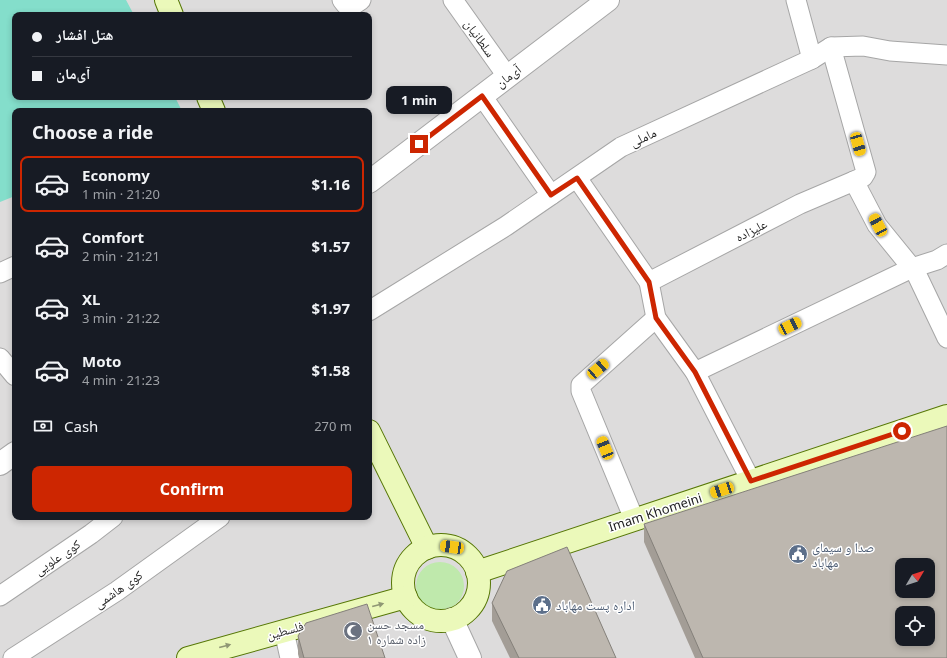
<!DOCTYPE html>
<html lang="en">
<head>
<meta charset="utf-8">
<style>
	:root { --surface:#171b24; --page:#242831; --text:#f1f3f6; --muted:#9ea1a6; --line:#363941; --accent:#cd2601 }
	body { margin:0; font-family:"Noto Sans","Noto Naskh Arabic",sans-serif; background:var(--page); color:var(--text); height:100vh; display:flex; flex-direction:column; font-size:15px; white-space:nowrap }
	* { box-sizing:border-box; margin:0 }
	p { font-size:13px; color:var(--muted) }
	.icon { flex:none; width:22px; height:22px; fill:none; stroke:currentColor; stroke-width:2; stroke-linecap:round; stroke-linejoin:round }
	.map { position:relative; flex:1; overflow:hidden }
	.side { position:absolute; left:12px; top:108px; width:360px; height:412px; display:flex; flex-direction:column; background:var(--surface); border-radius:8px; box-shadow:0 2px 6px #0003 }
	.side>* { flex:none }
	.top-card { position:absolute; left:12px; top:12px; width:360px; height:88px; border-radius:8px; box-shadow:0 2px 6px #0003; display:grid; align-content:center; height:88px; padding:0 20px; background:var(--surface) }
	.needle { width:26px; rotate:51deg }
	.buttons { position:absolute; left:895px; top:558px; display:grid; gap:8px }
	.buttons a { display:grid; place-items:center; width:40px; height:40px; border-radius:8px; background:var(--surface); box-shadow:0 2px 6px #0003; font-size:20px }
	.end { position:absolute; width:18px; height:18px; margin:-9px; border:5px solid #cd2601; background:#fff; box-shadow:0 0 0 2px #fff }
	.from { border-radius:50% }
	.bubble { position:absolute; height:28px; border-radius:8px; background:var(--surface); box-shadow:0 2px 6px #0003; font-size:13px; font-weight:700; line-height:28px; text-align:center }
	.car { position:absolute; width:12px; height:24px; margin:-12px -6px; border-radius:5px; box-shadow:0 0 3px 1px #0007; background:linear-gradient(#f5c518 24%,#345 0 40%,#f5c518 0 76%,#345 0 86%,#f5c518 0) }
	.top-card b { display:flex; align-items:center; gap:14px; height:38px; font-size:15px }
	.top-card b+b { border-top:1px solid var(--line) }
	.top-card i { width:10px; height:10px; background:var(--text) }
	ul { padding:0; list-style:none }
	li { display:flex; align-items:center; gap:12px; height:56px; margin:0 8px 6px; padding:0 12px; border:2px solid transparent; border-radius:8px }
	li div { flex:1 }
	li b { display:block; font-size:15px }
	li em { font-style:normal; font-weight:700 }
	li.active { border-color:var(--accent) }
	li>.icon { width:36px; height:36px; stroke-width:1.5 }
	h2 { padding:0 20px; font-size:18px; line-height:48px }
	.pay { display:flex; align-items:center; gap:10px; height:44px; padding:0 20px; font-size:15px }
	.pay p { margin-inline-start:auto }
	.primary-button { display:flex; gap:8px; margin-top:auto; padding:8px 20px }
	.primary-button a { flex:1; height:46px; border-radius:8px; background:var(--accent); color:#fff; font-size:16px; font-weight:700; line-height:46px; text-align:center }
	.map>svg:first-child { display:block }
</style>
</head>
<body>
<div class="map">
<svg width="947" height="658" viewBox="0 0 947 658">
	<rect width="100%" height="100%" fill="#f0eee5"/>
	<path fill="#dddcdc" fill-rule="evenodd" d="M0 0H947V658H0ZM15 15H369V97H15ZM15 111H369V517H15ZM902 565H928V591H902ZM902 613H928V639H902Z"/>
	<circle fill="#bfe9ac" cx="440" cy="586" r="24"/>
	<polygon fill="#84decb" points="0,0 126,0 134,15 15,15 15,97 175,97 182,111 15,111 15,196 0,202"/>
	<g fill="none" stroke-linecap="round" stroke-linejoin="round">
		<g stroke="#a6a6a6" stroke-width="21">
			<g id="minor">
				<polyline points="342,0 346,5 352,6 361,0"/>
				<polyline points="453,0 507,76"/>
				<polyline points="796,0 812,59"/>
				<polyline points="831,47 866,172 863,177 854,181 877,225 916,273 947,338"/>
				<polyline points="482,96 551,195"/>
				<polyline points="577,178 649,282 656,318 695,372 751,481"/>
				<polyline points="0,273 15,266"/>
				<polyline points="649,282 800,204 854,181"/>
				<polyline points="369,311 506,226 621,147 812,59 831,47 863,46 890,51 947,55"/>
				<polyline points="0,358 15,376"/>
				<polyline points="695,372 912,268 937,260 947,254"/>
				<polyline points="634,519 581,391 581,385 656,318"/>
				<polyline points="0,596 91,534 113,517"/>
				<polyline points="284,631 290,658"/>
				<polyline points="13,658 117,591 220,517"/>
			</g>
		</g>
		<g stroke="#a6a6a6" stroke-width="24">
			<g id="tertiary">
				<polyline points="369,182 608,0"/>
				<polyline points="0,464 15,453"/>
				<polyline points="452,619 470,658"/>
			</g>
		</g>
		<g stroke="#567706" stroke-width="24">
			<g id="secondary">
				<polyline points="166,0 172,15"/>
				<polyline points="208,97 214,111"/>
				<polyline points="369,431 427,548"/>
				<circle cx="441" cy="583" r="38"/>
				<polyline points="477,572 947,416"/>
				<polyline points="188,658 406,597"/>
			</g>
		</g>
		<use href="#minor" stroke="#fff" stroke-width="19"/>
		<use href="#tertiary" stroke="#fff" stroke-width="22"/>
		<use href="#secondary" stroke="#ebf9ba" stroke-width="22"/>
	</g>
	<g fill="#a39d96">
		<polygon points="644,524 947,658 695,658 644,542"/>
		<polygon points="492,603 616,658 510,658 492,621"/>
		<polygon points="298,636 385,658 299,658 298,654"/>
	</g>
	<g fill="#bdb7af" stroke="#84807a" fill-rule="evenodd">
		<path d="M947 426V658H703L644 524ZM902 565H928V591H902ZM902 613H928V639H902Z"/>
		<polygon points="567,547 616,658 519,658 492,603 507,571"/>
		<polygon points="367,604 385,658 304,658 298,636 306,623"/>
	</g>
	<defs><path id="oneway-solid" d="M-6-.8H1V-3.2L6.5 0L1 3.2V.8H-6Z"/></defs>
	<g fill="#8f9774">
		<use href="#oneway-solid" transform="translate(378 605) rotate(-15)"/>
		<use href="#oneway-solid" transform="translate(225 646) rotate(-15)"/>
	</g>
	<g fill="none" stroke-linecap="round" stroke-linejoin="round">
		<polyline stroke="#cd2601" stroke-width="5" points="419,144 482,96 551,195 577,178 649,282 656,318 695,372 751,481 902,431"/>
	</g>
	<defs>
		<g id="civic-disc" transform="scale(1)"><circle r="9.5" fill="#5c6f8a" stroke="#fff"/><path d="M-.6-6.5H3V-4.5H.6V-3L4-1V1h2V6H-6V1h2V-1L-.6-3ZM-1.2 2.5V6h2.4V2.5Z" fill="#fff"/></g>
		<g id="mosque-disc" transform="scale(1)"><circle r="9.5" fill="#6b7280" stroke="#fff"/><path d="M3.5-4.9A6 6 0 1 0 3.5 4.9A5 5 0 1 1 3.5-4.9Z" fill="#fff"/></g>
	</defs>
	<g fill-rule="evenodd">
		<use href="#civic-disc" x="798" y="554"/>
		<use href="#civic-disc" x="542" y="605"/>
		<use href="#mosque-disc" x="353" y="631"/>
	</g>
	<g text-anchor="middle" stroke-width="3" stroke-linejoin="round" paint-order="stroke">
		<g font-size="13" fill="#1f1f1f" stroke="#fff">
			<text transform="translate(480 38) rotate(55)" y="5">سلطانیان</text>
			<text transform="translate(508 76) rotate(-38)" y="5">آی‌مان</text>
			<text transform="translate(643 137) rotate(-25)" y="5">ماملی</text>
			<text transform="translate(751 230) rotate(-27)" y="5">علیزاده</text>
			<text transform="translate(655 512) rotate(-18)" y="5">Imam Khomeini</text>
			<text transform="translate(57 557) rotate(-34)" y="5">کوی علویی</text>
			<text transform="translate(118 589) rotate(-35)" y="5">کوی هاشمی</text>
			<text transform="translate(285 630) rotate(-15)" y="5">فلسطین</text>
		</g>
		<g font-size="13" fill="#4e5e75" stroke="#fff" text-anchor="start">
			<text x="812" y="552">صدا و سیمای<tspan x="812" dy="15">مهاباد</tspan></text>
			<text x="556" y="610">اداره پست مهاباد</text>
		</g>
		<g font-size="13" fill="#5b616d" stroke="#fff" text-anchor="start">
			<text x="367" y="629">مسجد حسن<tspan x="367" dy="15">زاده شماره ۱</tspan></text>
		</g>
	</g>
</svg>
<div class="buttons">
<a><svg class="needle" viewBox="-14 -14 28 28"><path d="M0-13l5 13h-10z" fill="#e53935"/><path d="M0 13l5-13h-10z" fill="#9ea1a6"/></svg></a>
<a><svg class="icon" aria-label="locate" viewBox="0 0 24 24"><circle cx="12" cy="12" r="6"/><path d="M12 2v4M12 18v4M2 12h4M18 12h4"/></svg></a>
</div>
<i class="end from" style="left:902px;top:431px"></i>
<i class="end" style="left:419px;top:144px"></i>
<div class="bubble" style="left:386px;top:86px;width:66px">1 min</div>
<i class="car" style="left:858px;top:144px;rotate:164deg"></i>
<i class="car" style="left:878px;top:225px;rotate:332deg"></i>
<i class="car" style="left:790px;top:326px;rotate:64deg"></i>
<i class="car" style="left:598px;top:369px;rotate:49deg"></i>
<i class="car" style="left:605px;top:448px;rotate:338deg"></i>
<i class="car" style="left:722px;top:490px;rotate:252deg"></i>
<i class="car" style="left:452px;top:547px;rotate:278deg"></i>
<div class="top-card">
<b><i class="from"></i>هتل افشار</b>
<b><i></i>آی‌مان</b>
</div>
<section class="side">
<h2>Choose a ride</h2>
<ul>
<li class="active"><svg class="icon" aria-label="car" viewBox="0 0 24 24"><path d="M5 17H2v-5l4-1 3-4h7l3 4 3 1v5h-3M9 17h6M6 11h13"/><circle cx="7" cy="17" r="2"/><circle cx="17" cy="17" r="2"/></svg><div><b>Economy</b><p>1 min · 21:20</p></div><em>$1.16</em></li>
<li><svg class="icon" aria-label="car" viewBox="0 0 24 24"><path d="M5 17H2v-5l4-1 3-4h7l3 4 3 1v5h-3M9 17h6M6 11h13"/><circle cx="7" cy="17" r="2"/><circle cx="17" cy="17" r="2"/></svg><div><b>Comfort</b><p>2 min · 21:21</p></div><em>$1.57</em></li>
<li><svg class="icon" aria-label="car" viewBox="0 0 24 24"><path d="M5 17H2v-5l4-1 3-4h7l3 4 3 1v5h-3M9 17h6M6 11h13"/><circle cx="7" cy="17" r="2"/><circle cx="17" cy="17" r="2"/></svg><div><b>XL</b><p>3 min · 21:22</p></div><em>$1.97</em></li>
<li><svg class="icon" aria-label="car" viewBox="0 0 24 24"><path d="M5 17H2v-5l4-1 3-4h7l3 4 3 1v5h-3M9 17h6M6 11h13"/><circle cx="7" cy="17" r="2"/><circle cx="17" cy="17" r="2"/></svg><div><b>Moto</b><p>4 min · 21:23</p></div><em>$1.58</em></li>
</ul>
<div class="pay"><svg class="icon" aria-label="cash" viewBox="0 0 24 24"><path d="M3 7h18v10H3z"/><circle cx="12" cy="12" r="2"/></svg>Cash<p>270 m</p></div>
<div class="primary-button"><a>Confirm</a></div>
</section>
</div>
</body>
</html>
